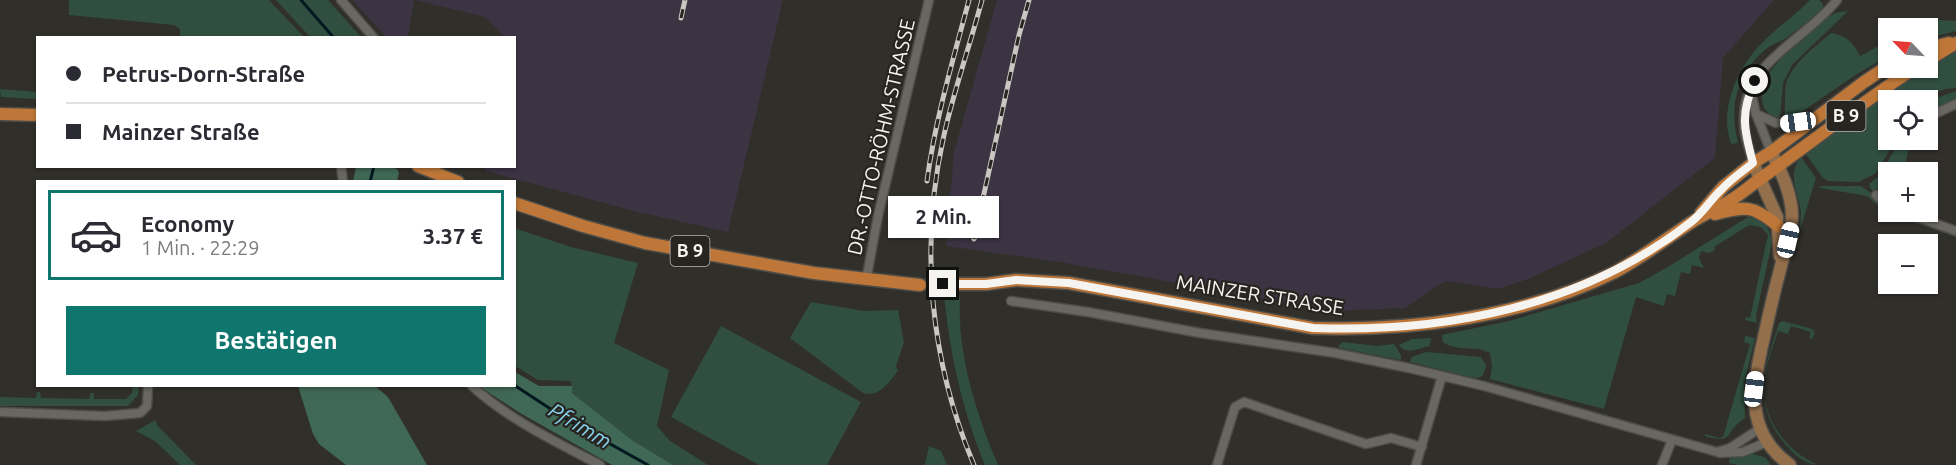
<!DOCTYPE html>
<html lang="de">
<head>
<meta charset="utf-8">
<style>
	:root { --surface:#fff; --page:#f7f7f7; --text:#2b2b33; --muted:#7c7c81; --line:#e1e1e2; --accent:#0f766e }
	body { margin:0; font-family:Ubuntu,sans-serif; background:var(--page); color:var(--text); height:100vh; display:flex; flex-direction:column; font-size:22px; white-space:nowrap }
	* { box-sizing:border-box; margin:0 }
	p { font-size:20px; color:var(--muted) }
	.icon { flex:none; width:33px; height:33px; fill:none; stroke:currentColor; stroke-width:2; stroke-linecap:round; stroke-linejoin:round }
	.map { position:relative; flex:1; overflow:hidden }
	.side { position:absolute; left:36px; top:180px; width:480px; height:207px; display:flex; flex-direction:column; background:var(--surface); border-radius:0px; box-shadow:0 2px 4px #0004 }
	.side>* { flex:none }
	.guide { position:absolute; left:36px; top:36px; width:480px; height:132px; border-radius:0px; box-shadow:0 2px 4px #0004; display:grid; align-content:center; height:132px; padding:0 30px; background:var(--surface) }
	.needle { width:39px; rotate:295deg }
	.buttons { position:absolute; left:1878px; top:18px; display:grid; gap:12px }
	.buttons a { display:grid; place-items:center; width:60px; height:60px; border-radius:0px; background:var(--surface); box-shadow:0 2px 4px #0004; font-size:30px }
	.end { position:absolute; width:27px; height:27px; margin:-14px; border:8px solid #f5f4f0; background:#111; box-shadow:0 0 0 3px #111 }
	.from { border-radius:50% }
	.bubble { position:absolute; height:42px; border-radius:0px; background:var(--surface); box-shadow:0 2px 4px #0004; font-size:20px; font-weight:600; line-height:42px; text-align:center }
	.car { position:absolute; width:18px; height:36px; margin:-18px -9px; border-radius:8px; box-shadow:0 0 4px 2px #0007; background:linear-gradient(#fff 24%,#345 0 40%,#fff 0 76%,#345 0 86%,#fff 0) }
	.guide b { display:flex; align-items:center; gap:21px; height:57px; font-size:22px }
	.guide b+b { border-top:2px solid var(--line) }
	.guide i { width:15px; height:15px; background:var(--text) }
	ul { padding:10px 0 0; list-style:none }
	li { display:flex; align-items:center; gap:18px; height:90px; margin:0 12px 9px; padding:0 18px; border:3px solid transparent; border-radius:0px }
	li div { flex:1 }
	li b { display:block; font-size:22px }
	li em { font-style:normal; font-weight:600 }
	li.selected { border-color:var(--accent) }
	li>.icon { width:54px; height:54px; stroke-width:1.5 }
	.action { display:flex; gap:12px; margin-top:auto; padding:12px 30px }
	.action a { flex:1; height:69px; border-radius:0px; background:var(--accent); color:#fff; font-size:24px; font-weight:600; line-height:69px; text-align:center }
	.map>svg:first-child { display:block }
</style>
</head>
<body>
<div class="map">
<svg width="1956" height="465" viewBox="0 0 1956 465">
	<rect width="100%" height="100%" fill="#312f2a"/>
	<g fill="#3c3343">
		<polygon points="352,0 414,0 408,37 386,37"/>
		<polygon points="415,0 783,0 728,232 634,211 486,171 484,167 514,166 514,38 505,37 485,17"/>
		<polygon points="997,0 1774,0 1723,58 1715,158 1606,243 1528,279 1498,289 1445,281 1405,308 1332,311 1060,262 946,246 954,152"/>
	</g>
	<g fill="#304f40">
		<polygon points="69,0 269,0 304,37 180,37 180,29 174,25 69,15"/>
		<polygon points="276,0 328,0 361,37 310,37"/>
		<path d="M1810 0H1819L1823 4V8C1811 19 1799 29 1786 38 1780 42 1772 44 1766 49 1736 74 1729 107 1738 143L1731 144C1719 111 1736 71 1759 46 1774 29 1794 17 1810 0Z"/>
		<path d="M1848 11 1792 65 1783 83 1780 118C1770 116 1763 111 1762 100 1758 71 1794 48 1812 31 1818 26 1823 20 1830 16 1835 12 1842 12 1848 11Z"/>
		<polygon points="1938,20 1956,21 1956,31 1928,38 1928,28 1917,28"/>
		<path d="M1831 33C1847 36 1852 41 1860 56L1888 41V56L1857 74 1803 111 1784 119C1786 107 1784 95 1786 84 1792 63 1815 47 1831 33Z"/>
		<polygon points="1956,51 1956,88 1945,89 1917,100 1888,100 1888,135 1882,139 1881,145 1884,146 1890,140 1895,141 1876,173 1859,182 1828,181 1823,178 1805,153 1912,75"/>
		<polygon points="0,89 37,92 37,99 1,97"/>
		<polygon points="1956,91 1956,100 1928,113 1928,104 1931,100"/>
		<polygon points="1899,142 1910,145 1903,172 1888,172 1888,192 1876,194 1870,188 1869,184 1879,176"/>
		<path d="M1801 157 1816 178 1798 236C1800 228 1801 220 1801 212 1799 192 1786 175 1801 157Z"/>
		<polygon points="1820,186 1861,186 1874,195 1877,203 1888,212 1956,233 1956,237 1884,211 1867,196 1820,188 1818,193"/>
		<path d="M1748 217C1764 220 1769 226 1772 242L1756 316 1757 323 1745 320 1746 317 1750 318 1768 235 1761 227 1749 225 1714 247 1715 250 1709 253 1701 251 1699 258 1704 268 1692 265 1690 274 1681 272 1675 296 1667 294 1664 306 1636 297 1604 409 1490 379 1492 367 1490 353C1476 345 1455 352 1443 342L1442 335 1509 321 1639 283 1666 268Z"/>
		<polygon points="514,228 571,247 638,263 614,343 669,370 657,426 670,441 708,465 673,465 632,440 572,393 571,381 538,380 515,366"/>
		<path d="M944 295 960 297C957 354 976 413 998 465H985C962 410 950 354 944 295Z"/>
		<path d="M811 302 864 311 898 310 904 342 896 366 898 371C889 382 879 398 863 393L790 338Z"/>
		<path d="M1783 321 1812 329 1815 333 1812 339 1809 338 1811 332 1791 326 1788 334 1778 331C1773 347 1766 364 1764 380 1760 416 1786 452 1818 465 1806 464 1794 455 1787 446 1751 406 1764 368 1779 323Z"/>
		<polygon points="721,326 861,402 827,465 759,465 671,417"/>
		<path d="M1745 336 1755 338 1744 384 1745 418C1724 432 1734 445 1705 436V434L1719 438 1723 437 1750 344 1744 342Z"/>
		<path d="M1431 338 1430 346C1418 348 1407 356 1399 345L1412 339Z"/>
		<polygon points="1343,342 1377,346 1394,344 1401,355 1401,360 1340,348 1338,346"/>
		<path d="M1426 352 1481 357 1486 365C1484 372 1484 379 1474 378L1410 362 1412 357Z"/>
		<polygon points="133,386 139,386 138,395 128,406 0,406 0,397 36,398 37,392 40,392 41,398 89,399 90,393 94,393 94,399 126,399 132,393"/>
		<polygon points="156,420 157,425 196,465 180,465 155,441 136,431"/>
		<polygon points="929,446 941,451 947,465 925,465"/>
		<polygon points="1752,454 1765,457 1771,465 1738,465 1729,463 1729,459"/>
	</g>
	<g fill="#406856">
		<polygon points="356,167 390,167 397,169 399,173 397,181 353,181"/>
		<polygon points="515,372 539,386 572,386 572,393 632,440 673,465 612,465 520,413 479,386 514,386"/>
		<polygon points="298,386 375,386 388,397 427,465 346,465 319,444 313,434"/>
	</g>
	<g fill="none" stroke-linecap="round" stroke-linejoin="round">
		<g stroke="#021820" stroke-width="3">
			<polyline points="301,0 334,38"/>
			<polyline points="370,182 374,166"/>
			<polyline points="514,385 569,421 648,465"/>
		</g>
		<polyline stroke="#45433e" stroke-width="12" stroke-dasharray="12 6" stroke-linecap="butt" points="920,285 943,284"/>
		<g stroke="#4e4c47" stroke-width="11">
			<g id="street">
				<polyline points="341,0 374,38"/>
				<polyline points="1751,93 1756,114 1771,152"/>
				<polyline points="1756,114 1776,123 1813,120"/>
				<polyline points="1928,117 1956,104"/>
				<polyline points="1897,142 1899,140"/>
				<path d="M1753 163C1749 148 1743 133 1744 117 1745 61 1807 39 1837 0"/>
				<polyline points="341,166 343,182"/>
				<polyline points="1876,195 1888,206"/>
				<polyline points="1903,212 1956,231"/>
				<polyline points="866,281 878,216 929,0"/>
				<polyline points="1011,301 1088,312 1200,333 1335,353 1409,368 1484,386 1717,452 1730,448 1759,429"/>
				<path d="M472 386C508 419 556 442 600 465"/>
				<polyline points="0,412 105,416 140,413 147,406 148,386"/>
				<polyline points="1720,453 1743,452 1767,442"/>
				<polyline points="1217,465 1235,407 1244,402 1366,444 1391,438 1422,447"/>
				<polyline points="1416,465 1442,376"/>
				<polyline points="1662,465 1672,440"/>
			</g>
		</g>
		<g stroke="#4e4c47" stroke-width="15">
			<g id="secondary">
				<path d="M1771 152C1781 171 1792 194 1792 216 1791 235 1784 252 1780 270 1774 292 1769 314 1764 337 1753 385 1743 431 1790 465"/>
				<polyline points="1753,163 1777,217 1780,256"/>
			</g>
		</g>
		<g stroke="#4e4c47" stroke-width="15">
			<g id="primary">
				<polyline points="1928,48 1949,43"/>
				<polyline points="1928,60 1956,43"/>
				<polyline points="0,114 38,115"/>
				<polyline points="418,166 458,182"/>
				<polyline points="514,203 583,226 645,243 814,273 920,285"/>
				<polyline points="1701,213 1723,187 1753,163 1771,152 1864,82 1888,66"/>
				<path d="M1715 214C1746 206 1753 205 1778 226"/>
				<path d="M943 284H986L1016 280 1069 283 1313 328C1412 331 1525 317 1615 272 1643 257 1668 237 1695 220 1706 213 1719 208 1731 200 1741 194 1750 186 1760 179 1812 142 1862 102 1915 68"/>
			</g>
		</g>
		<use href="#street" stroke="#696761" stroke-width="8"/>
		<use href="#secondary" stroke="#946f4c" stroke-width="12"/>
		<use href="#primary" stroke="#be7738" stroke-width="12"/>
		<g stroke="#c8c7c2" stroke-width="5">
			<g id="rail">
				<polyline points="681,18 685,0"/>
				<path d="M927 181C935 120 953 60 969 0"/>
				<polyline points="974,239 1019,35 1029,0"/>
				<path d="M974 465C930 361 919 246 944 135 954 90 970 45 982 0"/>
			</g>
		</g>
		<use href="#rail" stroke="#282520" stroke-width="3" stroke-dasharray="9" stroke-linecap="butt"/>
	</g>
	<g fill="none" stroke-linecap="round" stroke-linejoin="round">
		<path stroke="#f5f4f0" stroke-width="8" d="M943 284H986L1016 280 1069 283 1313 328C1446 333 1584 306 1691 222 1703 213 1711 199 1722 189 1731 179 1743 171 1753 163 1744 130 1740 113 1755 81"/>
	</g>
	<g text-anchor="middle" stroke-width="4.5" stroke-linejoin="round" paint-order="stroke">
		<g fill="#282520" stroke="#b8b6b2" stroke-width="1.5">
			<rect x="1826.5" y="101" width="39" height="30" rx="4.5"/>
			<rect x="670.5" y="236" width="39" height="30" rx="4.5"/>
		</g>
		<g font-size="18" font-weight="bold" fill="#f5f4f0">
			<text x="1846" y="122">B 9</text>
			<text x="690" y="257">B 9</text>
		</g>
		<g font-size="20" fill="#f5f4f0" stroke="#282520">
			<text transform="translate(881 137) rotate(-77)" y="7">DR.-OTTO-RÖHM-STRASSE</text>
			<text transform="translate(1260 295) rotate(9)" y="7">MAINZER STRASSE</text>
		</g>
		<g font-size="21" font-style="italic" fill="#85d2ed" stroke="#282520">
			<text transform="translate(580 426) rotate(31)" y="7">Pfrimm</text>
		</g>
	</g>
</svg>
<div class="buttons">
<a><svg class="needle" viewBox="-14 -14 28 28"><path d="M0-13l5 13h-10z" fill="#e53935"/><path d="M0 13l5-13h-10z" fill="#7c7c81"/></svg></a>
<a><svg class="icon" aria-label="locate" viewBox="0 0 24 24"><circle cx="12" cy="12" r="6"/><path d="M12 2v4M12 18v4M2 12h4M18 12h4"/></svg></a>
<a>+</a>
<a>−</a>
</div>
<i class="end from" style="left:1755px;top:81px"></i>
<i class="end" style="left:943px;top:284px"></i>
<div class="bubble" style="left:888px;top:196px;width:111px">2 Min.</div>
<i class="car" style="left:1798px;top:122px;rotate:262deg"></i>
<i class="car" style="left:1788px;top:240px;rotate:13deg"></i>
<i class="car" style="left:1754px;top:389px;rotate:7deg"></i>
<div class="guide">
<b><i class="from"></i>Petrus-Dorn-Straße</b>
<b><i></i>Mainzer Straße</b>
</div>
<section class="side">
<ul>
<li class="selected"><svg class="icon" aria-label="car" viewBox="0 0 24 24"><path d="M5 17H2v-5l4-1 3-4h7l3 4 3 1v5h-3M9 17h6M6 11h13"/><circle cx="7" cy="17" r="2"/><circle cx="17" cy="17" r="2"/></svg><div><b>Economy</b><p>1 Min. · 22:29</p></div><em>3.37 €</em></li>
</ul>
<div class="action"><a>Bestätigen</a></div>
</section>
</div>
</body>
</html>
